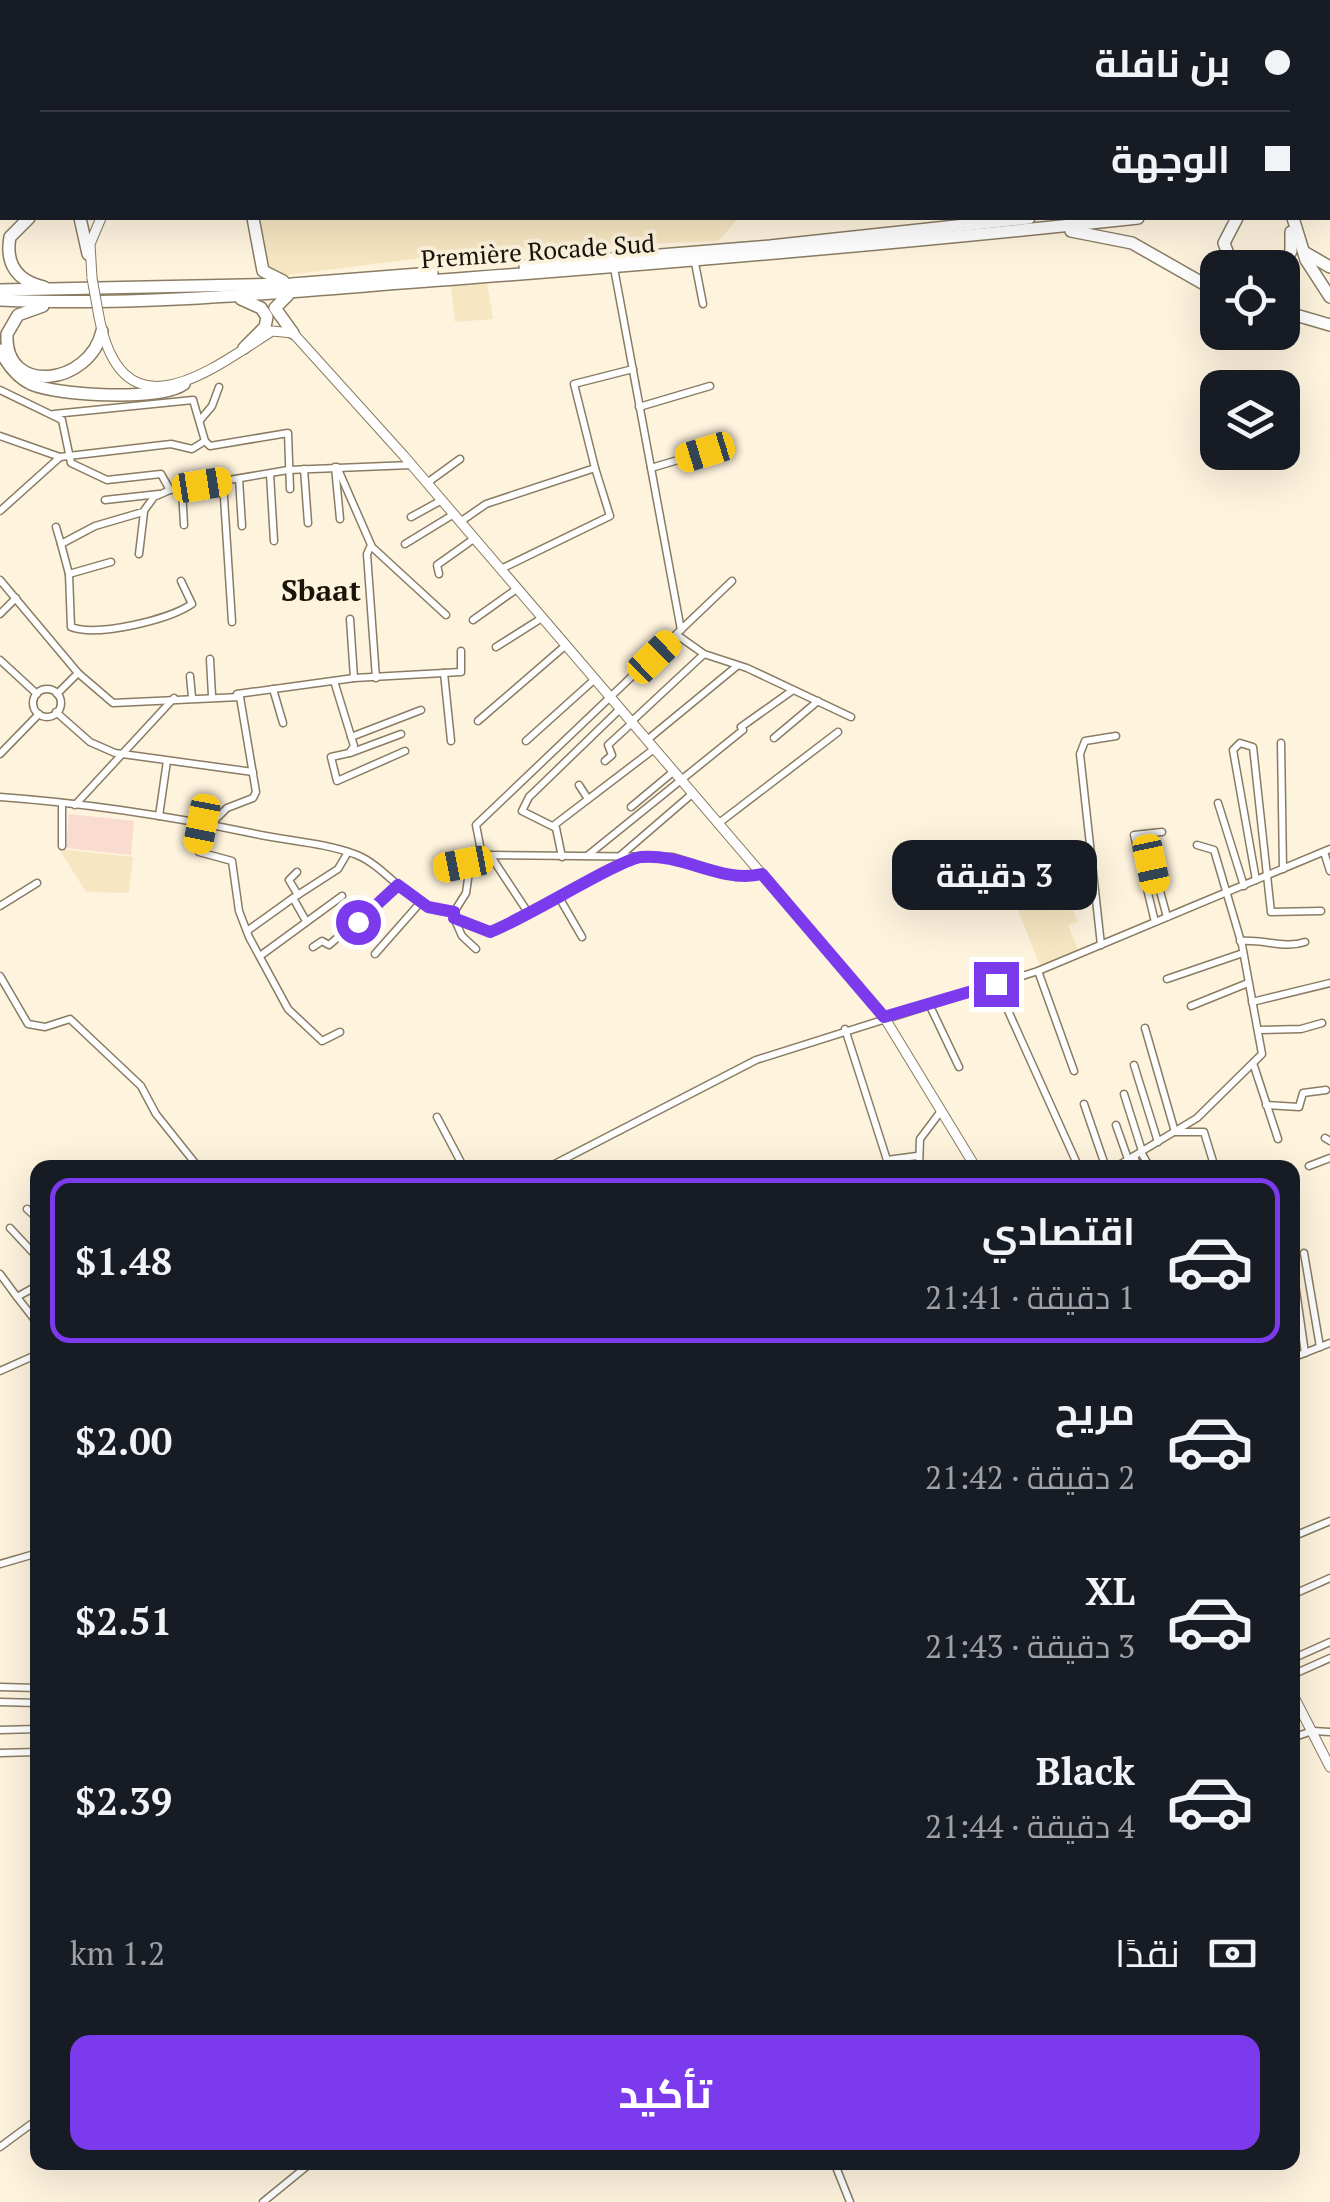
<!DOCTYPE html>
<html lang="ar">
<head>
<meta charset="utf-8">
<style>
	:root { --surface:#171b24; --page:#20242c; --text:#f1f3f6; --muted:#9ea1a6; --line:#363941; --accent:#7c3aed }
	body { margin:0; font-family:"PT Serif",Cairo,serif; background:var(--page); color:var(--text); direction:rtl; height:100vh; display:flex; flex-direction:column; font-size:38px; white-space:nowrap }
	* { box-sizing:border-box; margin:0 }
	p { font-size:32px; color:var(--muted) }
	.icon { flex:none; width:55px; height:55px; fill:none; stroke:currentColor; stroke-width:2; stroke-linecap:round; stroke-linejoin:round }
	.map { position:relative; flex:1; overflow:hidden; direction:ltr }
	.side { position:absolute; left:30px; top:1160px; width:1270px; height:1010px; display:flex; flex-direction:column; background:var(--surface); border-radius:20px; box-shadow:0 10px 40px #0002; direction:rtl }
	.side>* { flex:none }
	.banner { position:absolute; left:0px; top:0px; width:1330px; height:220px; box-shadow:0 10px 40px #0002; direction:rtl; display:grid; align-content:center; height:220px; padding:0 40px; background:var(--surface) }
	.controls { position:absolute; left:1200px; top:250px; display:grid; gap:20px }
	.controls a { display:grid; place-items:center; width:100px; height:100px; border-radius:20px; background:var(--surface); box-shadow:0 10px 40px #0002; font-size:50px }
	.end { position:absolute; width:45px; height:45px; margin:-22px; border:12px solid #7c3aed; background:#fff; box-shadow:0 0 0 5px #fff }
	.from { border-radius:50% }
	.bubble { position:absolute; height:70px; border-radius:20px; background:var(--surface); box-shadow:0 10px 40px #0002; font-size:32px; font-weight:700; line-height:70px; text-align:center; direction:rtl }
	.car { position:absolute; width:30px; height:60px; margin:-30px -15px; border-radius:12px; box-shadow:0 0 8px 2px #0007; background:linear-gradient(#f5c518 24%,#345 0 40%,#f5c518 0 76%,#345 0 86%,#f5c518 0) }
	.banner b { display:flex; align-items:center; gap:35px; height:95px; font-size:38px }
	.banner b+b { border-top:2px solid var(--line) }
	.banner i { width:25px; height:25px; background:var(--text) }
	ul { padding:18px 0 0; list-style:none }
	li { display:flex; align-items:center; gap:30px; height:165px; margin:0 20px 15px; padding:0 20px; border:5px solid transparent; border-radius:20px }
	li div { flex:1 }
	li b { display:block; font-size:38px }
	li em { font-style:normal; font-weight:700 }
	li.active { border-color:var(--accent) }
	li>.icon { width:90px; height:90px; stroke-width:1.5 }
	.pay { display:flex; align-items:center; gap:25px; height:110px; padding:0 40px; font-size:38px }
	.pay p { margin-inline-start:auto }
	.button { display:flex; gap:20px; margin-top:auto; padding:20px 40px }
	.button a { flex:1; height:115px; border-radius:20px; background:var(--accent); color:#fff; font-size:40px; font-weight:700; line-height:115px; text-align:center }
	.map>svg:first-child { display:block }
</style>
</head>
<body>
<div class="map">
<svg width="1330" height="2202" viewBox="0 0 1330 2202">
	<rect width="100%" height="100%" fill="#fef3dd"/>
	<g fill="#f7e6c2">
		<polygon points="221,0 1330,0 1330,171 1328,2"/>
		<polygon points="256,218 739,218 718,241 485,250 279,276 268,269"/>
		<polygon points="487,283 493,319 455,322 451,286"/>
		<polygon points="59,849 133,857 129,893 86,892"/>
		<polygon points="1065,891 1078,922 1068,925 1079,953 1041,968 1018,910"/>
	</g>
	<polygon fill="#fadbd0" points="69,814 134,821 131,855 66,848"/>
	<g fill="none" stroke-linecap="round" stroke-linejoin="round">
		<g stroke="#897c63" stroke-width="9">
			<g id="minor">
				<polyline points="585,2 587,0"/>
				<polyline points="695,263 703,304"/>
				<polyline points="614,268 681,630"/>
				<polyline points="0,390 62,420 71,463 107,480 161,474 170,490 288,470 411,465"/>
				<polyline points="639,407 710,386"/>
				<polyline points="201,419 212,406 219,387"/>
				<polyline points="0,436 60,457 171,444 192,449 205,441 193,400 54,414"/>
				<polyline points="205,441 210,446 288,433 290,489"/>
				<polyline points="335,467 340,519"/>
				<polyline points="337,467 372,547 446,615"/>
				<polyline points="651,468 705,452"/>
				<polyline points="304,469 308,523"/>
				<polyline points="270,474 274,541"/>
				<polyline points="239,479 242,526"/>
				<polyline points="223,482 232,622"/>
				<polyline points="427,483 460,459"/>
				<polyline points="182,489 184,525"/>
				<path d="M170 490 154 497 143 512 95 526 61 544 69 574 71 627C98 637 168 620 192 604L181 581"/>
				<polyline points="105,500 159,494"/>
				<polyline points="0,511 59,458"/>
				<polyline points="411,517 442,500"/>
				<polyline points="460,522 486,504 595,468 574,384 633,369"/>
				<polyline points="56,527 61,544"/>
				<polyline points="405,544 454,514"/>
				<polyline points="371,545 367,554 376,678"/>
				<polyline points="139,554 144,512"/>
				<polyline points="501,569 610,516 595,468"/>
				<polyline points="69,574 111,562"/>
				<polyline points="439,574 437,565 475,538"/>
				<polyline points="0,580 78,673 113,703 240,697 256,792 253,798 227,808 211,824"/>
				<polyline points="0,614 16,598"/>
				<polyline points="350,619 354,678"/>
				<polyline points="473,620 518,588"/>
				<polyline points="677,635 704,654 747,668 851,717"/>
				<polyline points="496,647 542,618"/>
				<polyline points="210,659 212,696"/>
				<polyline points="0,660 37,694"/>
				<polyline points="444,673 451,741"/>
				<polyline points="190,676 192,697"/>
				<polyline points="334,681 354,746 349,753 331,757 337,781 405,751"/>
				<polyline points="273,689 283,723"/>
				<circle cx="47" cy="703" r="14"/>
				<polyline points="57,694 78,673"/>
				<polyline points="237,694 354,678 461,672 461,651"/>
				<polyline points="56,712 90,742 115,753 253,772"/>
				<polyline points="478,721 566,645"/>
				<polyline points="631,722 704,654"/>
				<polyline points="351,737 421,710"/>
				<polyline points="774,738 818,701"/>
				<polyline points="647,740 737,666"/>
				<polyline points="526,741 595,679"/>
				<polyline points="1281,743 1283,869"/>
				<polyline points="350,753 401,734"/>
				<polyline points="0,754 39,714"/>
				<polyline points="605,761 612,755 608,745 632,723"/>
				<polyline points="579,785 588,799"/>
				<path d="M0 797C84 803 169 816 251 833 286 841 323 842 357 855 391 869 413 914 454 912L466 893 470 865 490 855 673 857 736 877 762 874"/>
				<polyline points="1218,803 1244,886"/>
				<polyline points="75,805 174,698"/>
				<polyline points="631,807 673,772"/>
				<polyline points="159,816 167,761"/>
				<polyline points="719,823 838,732"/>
				<polyline points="202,824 199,852 232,861 239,911 249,937 288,1009 322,1041 340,1032"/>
				<polyline points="553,826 654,749"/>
				<polyline points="1145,836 1167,917"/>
				<polyline points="62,846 62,805"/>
				<polyline points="1324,852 1330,871"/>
				<polyline points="490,855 529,914"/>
				<polyline points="482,856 476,825 732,581"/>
				<polyline points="587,856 743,730 741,727 793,690"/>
				<polyline points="620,856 692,794"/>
				<polyline points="562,857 556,828 522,811 529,797 620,709"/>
				<polyline points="442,868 470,865"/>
				<polyline points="297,872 289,880 298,895"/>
				<polyline points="1256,880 1233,750 1240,743 1253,747 1271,912 1321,911"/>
				<polyline points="560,899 582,937"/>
				<polyline points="0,906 37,883"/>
				<polyline points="454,918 490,932 634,858"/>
				<polyline points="454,918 462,936 476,949"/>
				<polyline points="306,921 293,898 338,869 348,852"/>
				<polyline points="1155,922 1134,835 1162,832"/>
				<polyline points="247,931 293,898"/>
				<path d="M1240 941C1264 939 1284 949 1305 942"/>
				<polyline points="1101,945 1080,754 1085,741 1116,736"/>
				<polyline points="313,947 322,941 329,945 398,885"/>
				<polyline points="375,954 420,903"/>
				<polyline points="260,956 342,896"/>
				<polyline points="1038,971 1074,1071"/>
				<polyline points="0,976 28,1024 45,1027 70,1019 141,1086 156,1114 199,1168"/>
				<polyline points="1167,979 1243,953"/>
				<polyline points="996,984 1079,1168"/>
				<polyline points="1252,1002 1330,983"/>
				<polyline points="929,1004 959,1067"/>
				<polyline points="1191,1006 1248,983"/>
				<polyline points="1145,1028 1175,1132 1204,1132 1215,1168"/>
				<polyline points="845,1029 887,1160 917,1156"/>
				<polyline points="1258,1030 1301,1029 1322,1023"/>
				<polyline points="1134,1065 1158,1142"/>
				<polyline points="1254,1066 1278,1139"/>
				<polyline points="1124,1094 1142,1151"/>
				<polyline points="1084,1104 1106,1168"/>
				<polyline points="1266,1105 1299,1107 1303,1093 1326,1090"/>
				<polyline points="437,1117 464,1168"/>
				<polyline points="1116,1125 1128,1159"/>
				<polyline points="1325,1138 1330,1141"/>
				<polyline points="1141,1152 1150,1168"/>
				<polyline points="1134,1156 1138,1168"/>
				<polyline points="79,1165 81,1168"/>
				<polyline points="1309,1166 1330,1158"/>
				<polyline points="547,1168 756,1060 1038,971 1330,849"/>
				<polyline points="919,1168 920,1139 941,1111"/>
				<polyline points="1114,1168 1197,1118 1262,1054 1242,945 1214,850 1197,845"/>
				<polyline points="27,1209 38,1219"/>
				<polyline points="10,1228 38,1258"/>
				<polyline points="1304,1253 1320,1347"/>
				<polyline points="1292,1263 1305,1353"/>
				<polyline points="0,1274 17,1297 33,1288"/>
				<polyline points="17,1297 38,1324"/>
				<polyline points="1292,1358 1330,1343"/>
				<polyline points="0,1371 38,1354"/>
				<polyline points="1292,1537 1330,1521"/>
				<polyline points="0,1564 38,1553"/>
				<polyline points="1292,1595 1330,1578"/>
				<polyline points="1292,1659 1330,1642"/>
				<polyline points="1292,1675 1330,1658"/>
				<polyline points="0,1687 38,1688"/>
				<polyline points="0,1702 38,1703"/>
				<polyline points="0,1730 38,1729"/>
				<polyline points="1313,1731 1330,1732"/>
				<polyline points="1292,1738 1312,1731"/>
				<polyline points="0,1753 38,1752"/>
				<polyline points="0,2147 38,2119"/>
				<polyline points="834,2162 850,2202"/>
				<polyline points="263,2202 312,2162"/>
			</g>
		</g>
		<g stroke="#897c63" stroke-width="11">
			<g id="major">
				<polyline points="218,0 218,2"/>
				<polyline points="92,278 90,244 101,218"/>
				<path d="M99 317C123 440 211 370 272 331L293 333 404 456 884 1017 976 1168"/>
				<polyline points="1292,1693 1330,1767"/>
			</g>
		</g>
		<g stroke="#897c63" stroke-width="14">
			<g id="highway">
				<polyline points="1212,0 1213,2"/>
				<polyline points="1328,185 1330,185"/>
				<polyline points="1328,196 1330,196"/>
				<path d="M29 218 10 237C5 264 17 281 44 287"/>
				<polyline points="80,218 88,254"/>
				<polyline points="253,218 263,271 283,281"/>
				<polyline points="1293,218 1306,260 1330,297"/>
				<polyline points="1071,231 1132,243 1218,292"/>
				<polyline points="1304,252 1330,267"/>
				<polyline points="525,266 770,246 1029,218"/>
				<polyline points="1233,268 1224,243 1237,218"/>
				<polyline points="1282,268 1291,251 1291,232"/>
				<polyline points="0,290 292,284 432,273"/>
				<polyline points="288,295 275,308 293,333"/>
				<polyline points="241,299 261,308 267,317 265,327 244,348"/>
				<path d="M0 300C157 307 312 289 468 278 692 261 915 242 1138 218"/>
				<path d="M43 306 18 315 7 334C4 397 90 385 102 331"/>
				<polyline points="1282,311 1330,325"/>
				<path d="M0 350C7 364 16 377 31 384 59 396 160 401 184 384"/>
			</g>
		</g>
		<use href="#minor" stroke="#fff" stroke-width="6"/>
		<use href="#major" stroke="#fff" stroke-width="9"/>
		<use href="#highway" stroke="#fff" stroke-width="11"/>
		<g stroke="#897c63" stroke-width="11" stroke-linecap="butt">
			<polyline id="major-bridge" points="92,278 99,317"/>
		</g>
		<use href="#major-bridge" stroke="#fff" stroke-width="9"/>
	</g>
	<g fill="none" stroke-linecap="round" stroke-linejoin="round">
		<path stroke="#7c3aed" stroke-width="12" d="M358 922 398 885 428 907 454 912V918L490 932C523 920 620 859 641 857 683 853 722 884 762 874L884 1017 996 984"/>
	</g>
	<g text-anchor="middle" stroke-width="8" stroke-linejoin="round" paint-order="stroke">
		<g font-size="25" fill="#1a150b" stroke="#fef3dd">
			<text transform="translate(538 251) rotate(-4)" y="9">Première Rocade Sud</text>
		</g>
		<g font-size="30" font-weight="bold" fill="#1a150b" stroke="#fef3dd">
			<text x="321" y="601">Sbaat</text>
		</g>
	</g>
</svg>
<div class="controls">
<a><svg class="icon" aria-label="locate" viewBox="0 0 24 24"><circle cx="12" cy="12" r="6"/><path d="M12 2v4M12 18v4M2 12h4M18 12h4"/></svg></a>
<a><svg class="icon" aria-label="layers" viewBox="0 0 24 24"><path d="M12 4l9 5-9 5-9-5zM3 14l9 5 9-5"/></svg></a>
</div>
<i class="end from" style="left:358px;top:922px"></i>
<i class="end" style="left:996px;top:984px"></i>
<div class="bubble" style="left:892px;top:840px;width:205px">3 دقيقة</div>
<i class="car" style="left:705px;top:452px;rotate:253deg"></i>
<i class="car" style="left:202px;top:485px;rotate:81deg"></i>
<i class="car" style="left:654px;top:657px;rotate:46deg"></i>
<i class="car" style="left:202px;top:824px;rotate:191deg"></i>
<i class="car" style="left:463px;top:864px;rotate:259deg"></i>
<i class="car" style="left:1151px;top:864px;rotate:168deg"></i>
<div class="banner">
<b><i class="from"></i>بن نافلة</b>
<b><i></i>الوجهة</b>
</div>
<section class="side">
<ul>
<li class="active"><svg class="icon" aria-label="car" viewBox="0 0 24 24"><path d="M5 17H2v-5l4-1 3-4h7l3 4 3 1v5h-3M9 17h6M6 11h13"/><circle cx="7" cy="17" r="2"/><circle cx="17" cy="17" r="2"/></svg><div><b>اقتصادي</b><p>1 دقيقة · 21:41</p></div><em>$1.48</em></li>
<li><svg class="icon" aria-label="car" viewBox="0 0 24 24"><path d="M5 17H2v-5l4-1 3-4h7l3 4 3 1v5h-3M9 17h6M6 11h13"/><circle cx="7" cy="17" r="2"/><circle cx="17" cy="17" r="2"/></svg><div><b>مريح</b><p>2 دقيقة · 21:42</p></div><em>$2.00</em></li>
<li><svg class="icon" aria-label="car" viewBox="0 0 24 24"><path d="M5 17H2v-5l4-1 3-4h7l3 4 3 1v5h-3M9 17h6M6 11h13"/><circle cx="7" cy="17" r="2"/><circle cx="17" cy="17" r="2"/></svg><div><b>XL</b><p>3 دقيقة · 21:43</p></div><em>$2.51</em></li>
<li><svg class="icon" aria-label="car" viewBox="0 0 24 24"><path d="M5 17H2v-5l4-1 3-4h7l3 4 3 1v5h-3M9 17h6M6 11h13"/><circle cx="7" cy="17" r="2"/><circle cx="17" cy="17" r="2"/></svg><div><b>Black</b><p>4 دقيقة · 21:44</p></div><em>$2.39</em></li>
</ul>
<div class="pay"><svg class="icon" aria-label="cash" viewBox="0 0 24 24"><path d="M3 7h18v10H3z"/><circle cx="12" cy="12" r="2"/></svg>نقدًا<p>1.2 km</p></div>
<div class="button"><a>تأكيد</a></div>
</section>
</div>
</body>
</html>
